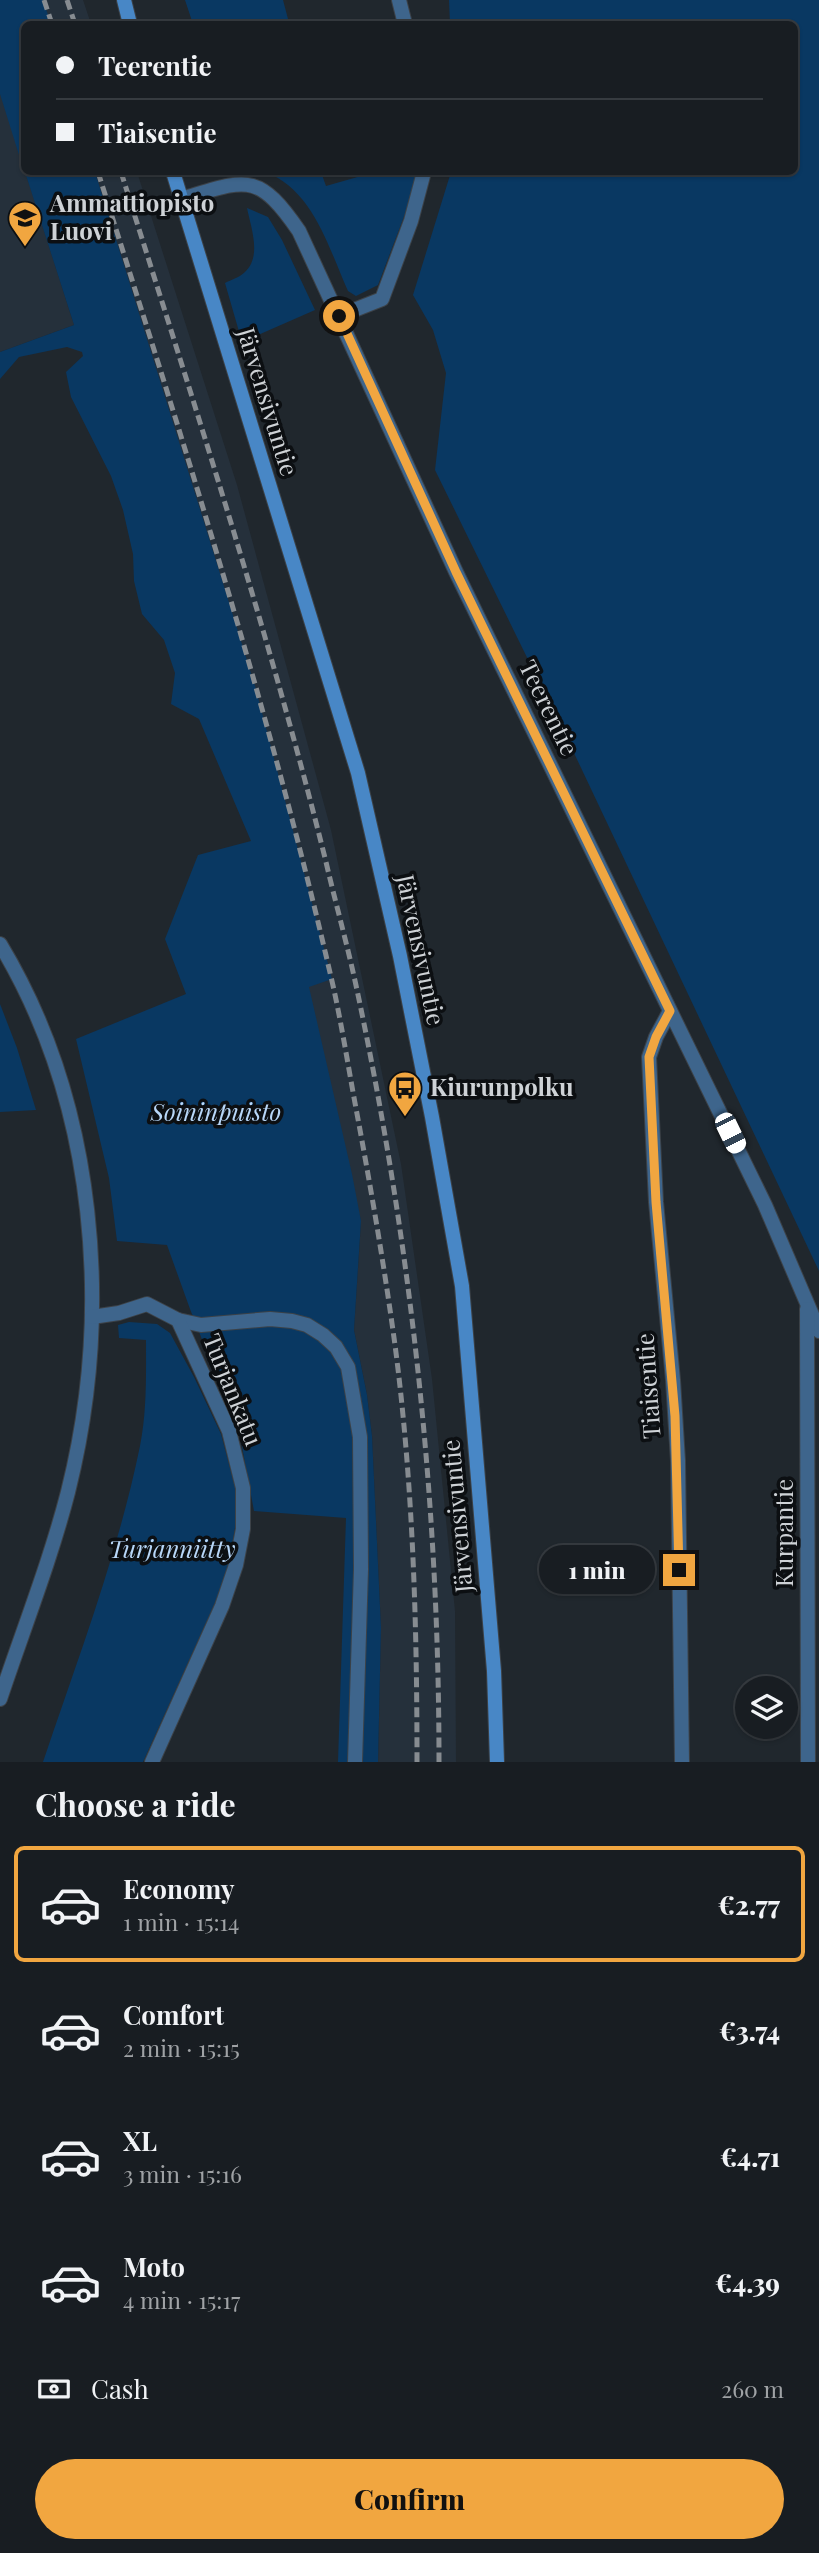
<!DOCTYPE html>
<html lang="en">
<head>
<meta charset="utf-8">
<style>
	:root { --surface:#181d22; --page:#252a2f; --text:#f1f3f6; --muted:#9fa2a5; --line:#363b40; --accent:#f1a640 }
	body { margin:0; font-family:"Playfair Display",serif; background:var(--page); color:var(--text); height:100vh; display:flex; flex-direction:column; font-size:26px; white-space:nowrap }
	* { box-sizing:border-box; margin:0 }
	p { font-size:23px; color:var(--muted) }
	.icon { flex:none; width:38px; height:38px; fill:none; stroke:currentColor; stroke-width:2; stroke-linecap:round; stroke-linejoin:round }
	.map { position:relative; height:1762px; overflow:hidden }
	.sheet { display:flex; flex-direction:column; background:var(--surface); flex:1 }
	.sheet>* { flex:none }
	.hud { position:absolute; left:21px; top:21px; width:777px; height:154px; border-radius:10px; box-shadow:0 2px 5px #0004,0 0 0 2px var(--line); display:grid; align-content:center; height:154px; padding:0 35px; background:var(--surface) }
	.fabs { position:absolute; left:735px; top:1676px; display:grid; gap:14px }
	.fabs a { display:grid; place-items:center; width:63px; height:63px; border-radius:50%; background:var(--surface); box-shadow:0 2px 5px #0004,0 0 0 2px var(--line); font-size:35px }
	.end { position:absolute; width:32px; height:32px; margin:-16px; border:9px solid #f1a640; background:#111; box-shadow:0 0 0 4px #111 }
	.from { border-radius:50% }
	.bubble { position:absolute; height:49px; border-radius:24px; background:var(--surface); box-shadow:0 2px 5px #0004,0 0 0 2px var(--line); font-size:23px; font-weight:800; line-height:49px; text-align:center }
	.car { position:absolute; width:21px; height:42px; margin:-21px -10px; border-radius:9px; box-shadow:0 0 5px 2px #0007; background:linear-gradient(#fff 24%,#345 0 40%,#fff 0 76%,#345 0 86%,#fff 0) }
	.hud b { display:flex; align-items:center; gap:24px; height:66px; font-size:26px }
	.hud b+b { border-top:2px solid var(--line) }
	.hud i { width:18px; height:18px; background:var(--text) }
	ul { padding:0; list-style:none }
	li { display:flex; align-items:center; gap:21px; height:116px; margin:0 14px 10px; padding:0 21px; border:4px solid transparent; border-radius:10px }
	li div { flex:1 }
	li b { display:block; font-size:26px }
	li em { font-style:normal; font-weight:800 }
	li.current { border-color:var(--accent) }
	li>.icon { width:63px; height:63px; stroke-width:1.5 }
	h2 { padding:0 35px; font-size:32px; line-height:84px }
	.pay { display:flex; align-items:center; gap:18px; height:77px; padding:0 35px; font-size:26px }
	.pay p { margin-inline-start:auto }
	.action { display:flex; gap:14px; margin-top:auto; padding:14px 35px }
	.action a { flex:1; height:80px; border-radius:42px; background:var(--accent); color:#111; font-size:28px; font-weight:800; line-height:80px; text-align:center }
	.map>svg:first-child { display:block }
</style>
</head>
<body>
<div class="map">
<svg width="819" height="1762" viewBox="0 0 819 1762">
	<rect width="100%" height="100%" fill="#20272d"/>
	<g fill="#25303b">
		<polygon points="20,0 83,0 91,24 27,24"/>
		<polygon points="0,92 74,325 0,352"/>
		<polygon points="72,172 137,172 237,485 331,830 401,1164 432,1379 455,1611 456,1762 378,1762 381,1628 372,1436 367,1395 354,1330 361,1221"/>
	</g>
	<g fill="#093862">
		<polygon points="0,0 43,0 51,24 24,24 24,171 0,94"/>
		<polygon points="185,0 283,0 288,19 271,24 193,24"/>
		<polygon points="449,0 819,0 819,1271 574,753 435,470 446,373 433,330 413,295 451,172 794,172 794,24 450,24"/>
		<polygon points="25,172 95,172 255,686 332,979 309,987 352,1174 361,1221 354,1330 367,1395 372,1436 381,1628 378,1762 338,1762 346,1518 254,1511 240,1436 190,1309 167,1245 117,1241 109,1178 76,1039 186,994 165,939 198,855 251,841 199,719 171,704 175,673 164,640 142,614 134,581 133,554 123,510 111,476 71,397 66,372 83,356 82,352 67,347 19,357 0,379 0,352 74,325"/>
		<path d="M265 172H321L326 186 375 172H421L378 285 356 296 348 291C329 249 313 189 265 172Z"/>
		<path d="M247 208 268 217 282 240 315 310 242 342 225 283C231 280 240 277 245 272 262 256 251 228 247 208Z"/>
		<polygon points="0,1004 17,1048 36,1110 0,1112"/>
		<path d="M129 1322 157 1324 170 1333 194 1377 221 1434 235 1487V1528L229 1563 215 1603 143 1762H43C78 1658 118 1554 140 1446 147 1411 146 1375 146 1340L119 1338 118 1325Z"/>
	</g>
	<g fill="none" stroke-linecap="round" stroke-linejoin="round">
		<g stroke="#3c4248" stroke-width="16">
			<g id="lane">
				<polyline points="399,0 405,24"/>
				<polyline points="339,316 382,299 411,221 424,172"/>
				<polyline points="178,1320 201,1325 270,1319 292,1321 307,1325 323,1335 336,1347 348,1367 360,1437 361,1569 355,1762"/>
			</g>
		</g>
		<g stroke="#3c4248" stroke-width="16">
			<g id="street">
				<path d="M181 199C246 180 257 170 299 231L456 572 765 1205 819 1331"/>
				<path d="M0 944C97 1105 113 1313 68 1492 50 1562 23 1630 0 1699"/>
				<polyline points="670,1011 656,1037 649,1057 656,1202 673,1380 678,1461 682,1762"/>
				<polyline points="807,1309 808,1762"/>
				<polyline points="92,1317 119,1313 147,1304 178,1320 229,1431 243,1488 243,1529 236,1565 222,1606 152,1762"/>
			</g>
		</g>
		<g stroke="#3c4248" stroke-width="16">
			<g id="secondary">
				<polyline points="124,0 130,24"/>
				<polyline points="173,172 358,773 400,956 432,1117 462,1286 494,1671 497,1762"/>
			</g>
		</g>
		<use href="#lane" stroke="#3e658c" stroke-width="14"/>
		<use href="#street" stroke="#3e658c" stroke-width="14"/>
		<use href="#secondary" stroke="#4887c6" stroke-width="14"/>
		<g stroke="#878c91" stroke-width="5" stroke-dasharray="10 5" stroke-linecap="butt">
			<polyline points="44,0 52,24"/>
			<polyline points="67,0 75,24"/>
			<path d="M98 172C183 442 271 713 334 990 342 1027 348 1065 355 1103 370 1183 384 1264 395 1345 413 1483 417 1623 417 1762"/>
			<path d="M121 172C193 401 268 629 326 862 336 905 348 947 357 990 411 1244 439 1502 439 1762"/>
		</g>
	</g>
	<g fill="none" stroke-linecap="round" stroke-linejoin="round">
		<polyline stroke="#f1a640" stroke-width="9" points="339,316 456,572 670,1011 656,1037 649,1057 656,1202 675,1416 679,1570"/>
	</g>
	<defs>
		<g id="school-pin" transform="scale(1.75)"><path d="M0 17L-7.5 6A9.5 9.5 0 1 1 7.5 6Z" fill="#f1a640" stroke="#0c0f12"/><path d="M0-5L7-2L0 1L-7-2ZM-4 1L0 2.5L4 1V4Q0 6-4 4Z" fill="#111"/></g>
		<g id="bus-pin" transform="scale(1.75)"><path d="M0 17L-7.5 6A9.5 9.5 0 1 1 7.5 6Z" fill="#f1a640" stroke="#0c0f12"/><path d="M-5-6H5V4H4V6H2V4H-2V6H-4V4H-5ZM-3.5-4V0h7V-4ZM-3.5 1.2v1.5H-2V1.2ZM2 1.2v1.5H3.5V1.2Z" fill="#111"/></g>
	</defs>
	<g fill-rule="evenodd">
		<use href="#school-pin" x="25" y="218"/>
		<use href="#bus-pin" x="405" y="1088"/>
	</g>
	<g text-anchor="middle" stroke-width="7" stroke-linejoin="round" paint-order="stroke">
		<g font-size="24" font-weight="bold" fill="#ced2d6" stroke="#0c0f12" text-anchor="start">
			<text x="50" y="212">Ammattiopisto<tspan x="50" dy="28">Luovi</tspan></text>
			<text x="430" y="1096">Kiurunpolku</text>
		</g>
		<g font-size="24" fill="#ced2d6" stroke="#0c0f12">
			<text transform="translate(267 402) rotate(73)" y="8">Järvensivuntie</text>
			<text transform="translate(548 708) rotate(64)" y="8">Teerentie</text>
			<text transform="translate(420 950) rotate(78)" y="8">Järvensivuntie</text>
			<text transform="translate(649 1386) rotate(-94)" y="8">Tiaisentie</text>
			<text transform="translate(232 1390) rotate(68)" y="8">Turjankatu</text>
			<text transform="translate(458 1516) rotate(-95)" y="8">Järvensivuntie</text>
			<text transform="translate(785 1533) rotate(-90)" y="8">Kurpantie</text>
		</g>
		<g font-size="24" font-style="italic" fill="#b8d7f8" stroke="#0c0f12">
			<text x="216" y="1121">Soininpuisto</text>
			<text x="172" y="1558">Turjanniitty</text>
		</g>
	</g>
</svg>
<div class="fabs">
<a><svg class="icon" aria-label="layers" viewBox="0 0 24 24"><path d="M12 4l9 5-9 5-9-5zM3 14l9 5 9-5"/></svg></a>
</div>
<i class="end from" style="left:339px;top:316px"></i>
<i class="end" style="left:679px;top:1570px"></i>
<div class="bubble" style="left:539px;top:1545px;width:116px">1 min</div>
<i class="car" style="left:730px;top:1133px;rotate:154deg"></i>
<div class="hud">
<b><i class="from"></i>Teerentie</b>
<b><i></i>Tiaisentie</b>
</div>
</div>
<section class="sheet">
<h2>Choose a ride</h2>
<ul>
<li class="current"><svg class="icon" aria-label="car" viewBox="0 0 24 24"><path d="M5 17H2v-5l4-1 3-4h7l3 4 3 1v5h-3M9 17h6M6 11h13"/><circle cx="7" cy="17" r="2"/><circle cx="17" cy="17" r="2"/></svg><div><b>Economy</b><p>1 min · 15:14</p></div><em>€2.77</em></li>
<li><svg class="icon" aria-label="car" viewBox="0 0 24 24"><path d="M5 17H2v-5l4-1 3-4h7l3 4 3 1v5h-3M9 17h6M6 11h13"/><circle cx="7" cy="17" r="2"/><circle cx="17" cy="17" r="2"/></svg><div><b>Comfort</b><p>2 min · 15:15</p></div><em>€3.74</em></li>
<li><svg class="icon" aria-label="car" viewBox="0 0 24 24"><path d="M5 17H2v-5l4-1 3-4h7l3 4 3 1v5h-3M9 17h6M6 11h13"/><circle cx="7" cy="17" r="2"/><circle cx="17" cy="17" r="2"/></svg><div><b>XL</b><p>3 min · 15:16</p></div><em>€4.71</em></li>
<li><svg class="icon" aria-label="car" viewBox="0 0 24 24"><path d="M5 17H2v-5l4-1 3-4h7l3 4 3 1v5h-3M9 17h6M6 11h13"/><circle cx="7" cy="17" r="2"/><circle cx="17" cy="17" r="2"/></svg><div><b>Moto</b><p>4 min · 15:17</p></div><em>€4.39</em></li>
</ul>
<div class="pay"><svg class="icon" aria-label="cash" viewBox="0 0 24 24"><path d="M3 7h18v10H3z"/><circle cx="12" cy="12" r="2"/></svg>Cash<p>260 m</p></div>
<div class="action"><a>Confirm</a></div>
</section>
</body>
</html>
